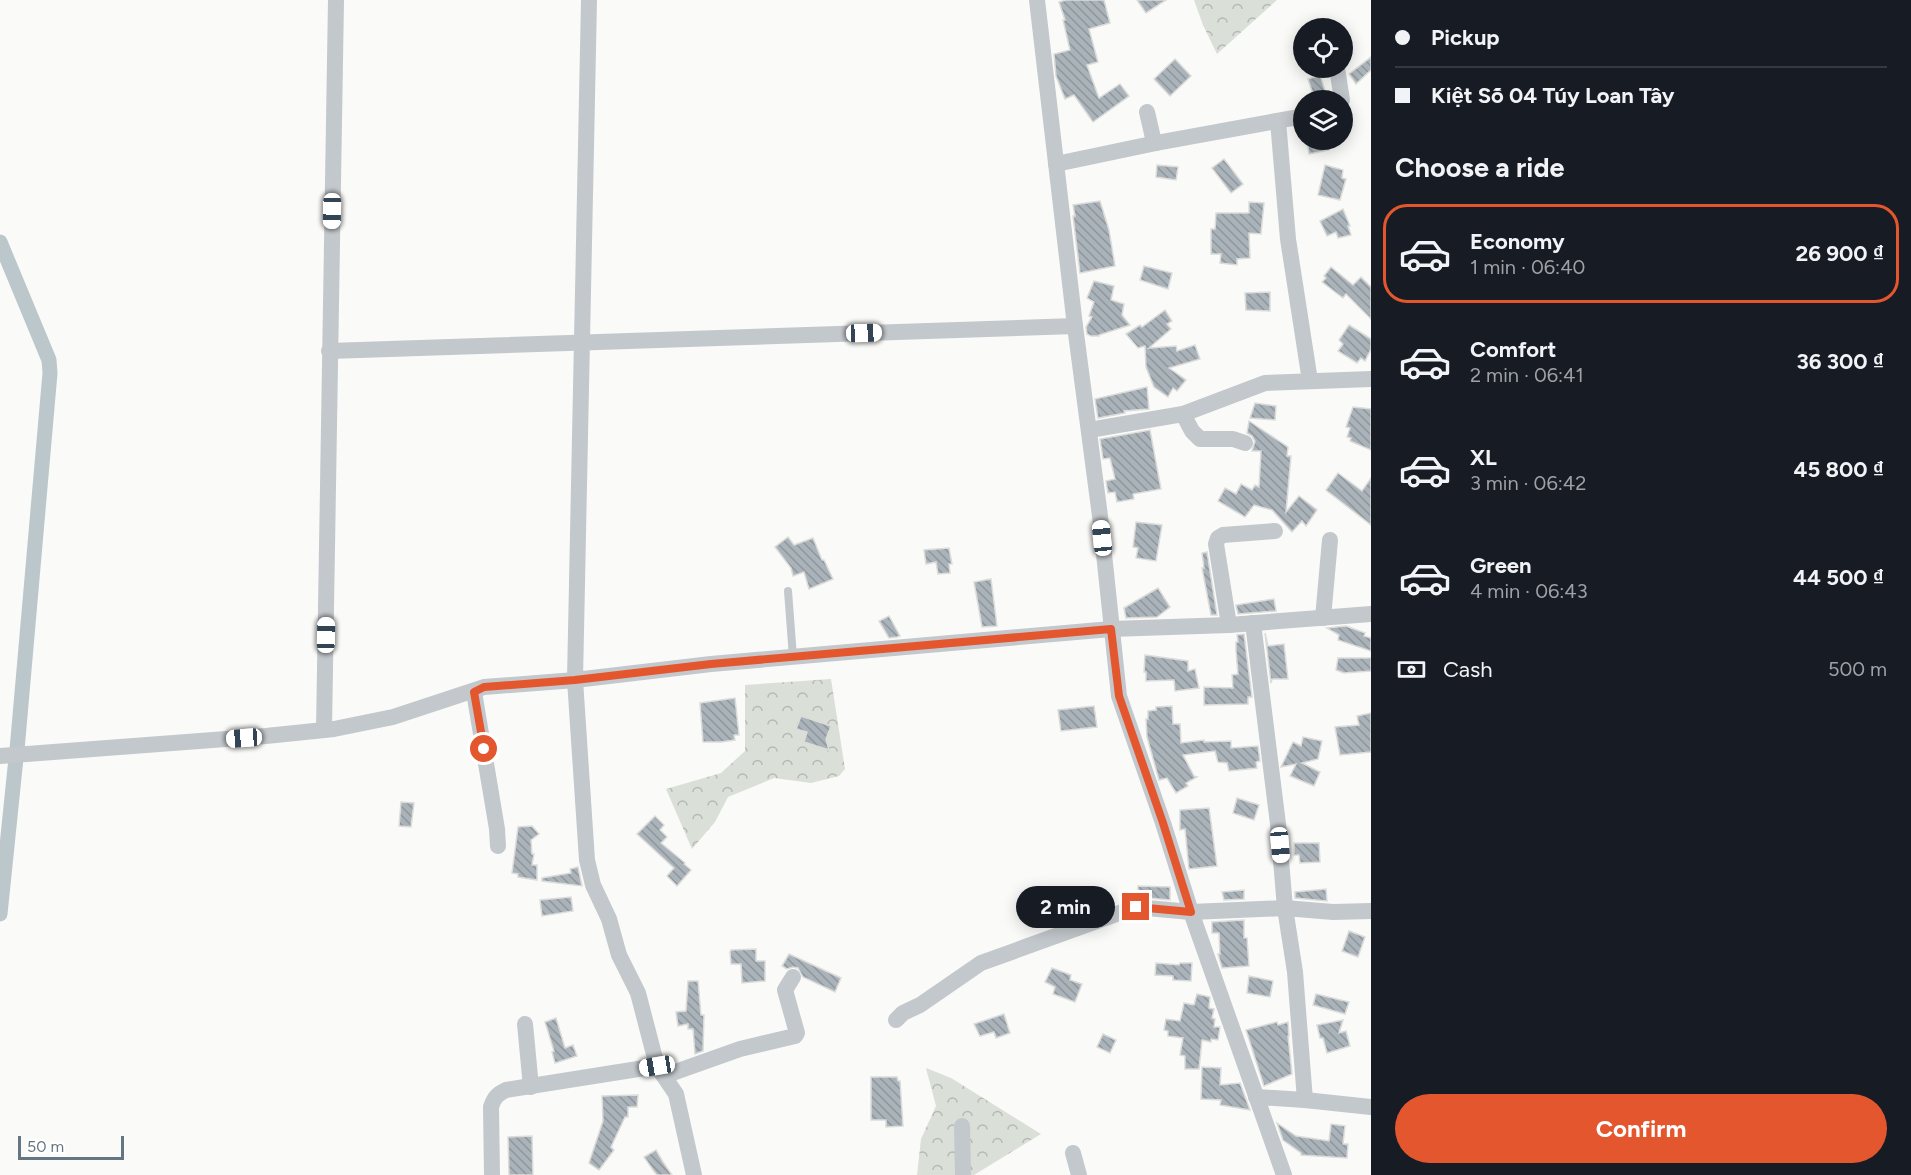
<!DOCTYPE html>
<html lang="en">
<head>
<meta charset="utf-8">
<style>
	:root { --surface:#171b24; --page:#242831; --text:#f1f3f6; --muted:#9ea1a6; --line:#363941; --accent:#e4572e }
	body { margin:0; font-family:Figtree,sans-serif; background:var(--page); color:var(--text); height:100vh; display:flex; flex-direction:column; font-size:22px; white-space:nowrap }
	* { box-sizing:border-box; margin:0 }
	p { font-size:20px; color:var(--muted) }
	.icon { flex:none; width:33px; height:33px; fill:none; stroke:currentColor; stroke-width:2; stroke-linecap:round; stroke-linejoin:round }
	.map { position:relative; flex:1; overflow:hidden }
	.sheet { display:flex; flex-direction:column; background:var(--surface); width:540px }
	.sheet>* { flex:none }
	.banner { display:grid; align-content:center; height:132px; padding:0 24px; background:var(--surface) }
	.buttons { position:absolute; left:1293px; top:18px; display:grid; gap:12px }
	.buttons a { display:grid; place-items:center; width:60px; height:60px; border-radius:50%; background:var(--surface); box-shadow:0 3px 15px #0003; font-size:30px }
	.scale { position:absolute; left:18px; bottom:15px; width:106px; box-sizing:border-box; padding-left:6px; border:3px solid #657683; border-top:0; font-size:16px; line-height:21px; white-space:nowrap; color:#657683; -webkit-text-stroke:4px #fff; paint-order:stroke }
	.end { position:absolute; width:27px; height:27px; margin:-14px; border:8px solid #e4572e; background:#fff; box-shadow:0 0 0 3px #fff }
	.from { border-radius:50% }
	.bubble { position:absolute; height:42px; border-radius:21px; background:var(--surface); box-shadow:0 3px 15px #0003; font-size:20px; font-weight:700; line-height:42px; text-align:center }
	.car { position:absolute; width:18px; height:36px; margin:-18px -9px; border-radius:8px; box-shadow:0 0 4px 2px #0007; background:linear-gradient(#fff 24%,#345 0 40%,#fff 0 76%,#345 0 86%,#fff 0) }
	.banner b { display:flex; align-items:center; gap:21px; height:57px; font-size:22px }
	.banner b+b { border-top:2px solid var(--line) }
	.banner i { width:15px; height:15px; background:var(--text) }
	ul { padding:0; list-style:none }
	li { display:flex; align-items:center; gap:18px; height:99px; margin:0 12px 9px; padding:0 12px; border:3px solid transparent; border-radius:24px }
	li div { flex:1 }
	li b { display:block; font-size:22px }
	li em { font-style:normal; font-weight:700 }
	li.selected { border-color:var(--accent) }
	li>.icon { width:54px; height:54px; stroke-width:1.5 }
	h2 { padding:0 24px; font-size:27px; line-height:72px }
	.pay { display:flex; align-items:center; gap:15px; height:66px; padding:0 24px; font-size:22px }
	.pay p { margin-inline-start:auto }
	.button { display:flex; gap:12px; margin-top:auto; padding:12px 24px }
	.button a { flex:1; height:69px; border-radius:36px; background:var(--accent); color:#fff; font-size:24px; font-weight:700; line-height:69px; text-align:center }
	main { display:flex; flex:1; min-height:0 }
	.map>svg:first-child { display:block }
</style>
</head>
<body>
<main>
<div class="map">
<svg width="1371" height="1175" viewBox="0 0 1371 1175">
	<defs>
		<pattern id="forest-crowns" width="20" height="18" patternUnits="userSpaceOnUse" patternTransform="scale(1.5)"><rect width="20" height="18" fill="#dadfd7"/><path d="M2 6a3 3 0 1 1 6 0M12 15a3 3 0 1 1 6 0" fill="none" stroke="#b4b9b4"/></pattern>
		<pattern id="building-back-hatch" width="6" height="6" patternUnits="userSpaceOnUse" patternTransform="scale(1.5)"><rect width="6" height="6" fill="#aab3b9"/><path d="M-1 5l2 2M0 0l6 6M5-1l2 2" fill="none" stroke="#8e969c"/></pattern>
	</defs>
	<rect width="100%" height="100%" fill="#fafaf8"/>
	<g fill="url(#forest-crowns)">
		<polygon points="1194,0 1277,0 1217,54 1203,25"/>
		<polygon points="831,679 845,769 839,776 811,783 774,778 728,797 715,822 692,849 666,789 721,773 745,751 745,685"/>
		<polygon points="926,1068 951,1078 1041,1134 974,1175 917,1175 921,1139 936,1106"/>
	</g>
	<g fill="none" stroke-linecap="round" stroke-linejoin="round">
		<g stroke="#bbc7cb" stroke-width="15">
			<polyline points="0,242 49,360 50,373 17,750"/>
			<polyline points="0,914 16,758"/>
		</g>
	</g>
	<g fill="url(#building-back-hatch)" stroke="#dcdcda" stroke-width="1.5">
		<polygon points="1066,0 1104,0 1110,23 1089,29 1098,62 1087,65 1099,98 1120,84 1129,96 1093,122 1074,95 1065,99 1056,76 1054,54 1070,50 1063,20 1065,20 1059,2"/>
		<polygon points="1137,0 1166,0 1146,13"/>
		<polygon points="1371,57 1371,70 1356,84 1349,74"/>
		<polygon points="1175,59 1191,76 1170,96 1154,79"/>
		<polygon points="1320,75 1328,100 1315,100 1308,79"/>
		<polygon points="1307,140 1327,140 1329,150 1309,154"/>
		<polygon points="1224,159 1243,184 1231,193 1212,168"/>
		<polygon points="1157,165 1178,167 1176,180 1156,177"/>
		<polygon points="1325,165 1343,170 1342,178 1346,179 1340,200 1318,195"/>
		<polygon points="1100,201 1109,230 1115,266 1080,273 1073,216 1075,216 1073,205"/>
		<polygon points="1249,202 1264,203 1261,234 1249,233 1250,258 1237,259 1237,265 1220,263 1221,254 1211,254 1211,229 1215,229 1216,213 1249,213"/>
		<polygon points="1343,209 1350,226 1348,226 1351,235 1338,238 1336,232 1327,236 1320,221"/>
		<polygon points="1144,266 1172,273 1168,289 1140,280"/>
		<polygon points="1331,267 1353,285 1361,277 1371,287 1371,319 1346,294 1343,298 1322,282 1326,278 1324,276"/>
		<polygon points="1094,281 1114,286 1111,300 1124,304 1122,315 1130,325 1099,335 1099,336 1091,336 1087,334 1086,327 1092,317 1089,316 1094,302 1087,298"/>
		<polygon points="1270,292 1270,311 1246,310 1245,293"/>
		<polygon points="1165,310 1172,321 1167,324 1171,329 1149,348 1176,346 1177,351 1195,345 1200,359 1169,368 1186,380 1177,391 1173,388 1168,397 1154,387 1146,367 1145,346 1138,348 1126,334 1140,325 1142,327"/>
		<polygon points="1349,325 1371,339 1371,349 1365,361 1361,358 1357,363 1338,351 1343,344 1339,340"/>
		<polygon points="1147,387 1149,409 1124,411 1125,413 1098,418 1095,399"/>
		<polygon points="1255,403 1276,406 1275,420 1250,418"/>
		<polygon points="1353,407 1371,409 1371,450 1350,441 1351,438 1347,437 1350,428 1346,427"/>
		<polygon points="1249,421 1288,447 1287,456 1291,456 1286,512 1299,496 1317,510 1306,526 1302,521 1292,532 1272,510 1254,505 1245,517 1218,501 1225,488 1236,494 1241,484 1252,490 1255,485 1259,487 1261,451 1252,451 1255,441 1252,436 1247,433"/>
		<polygon points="1150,430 1161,489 1133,494 1134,499 1117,502 1115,492 1108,493 1106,481 1115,479 1110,458 1103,459 1100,439"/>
		<polygon points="1338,473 1362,491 1371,478 1371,525 1326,490"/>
		<polygon points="1136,522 1162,525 1156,561 1136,558 1138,548 1133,547"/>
		<polygon points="788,537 794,545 813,538 822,560 824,560 833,579 809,589 804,572 793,576 791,568 775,547"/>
		<polygon points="949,548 952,564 949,564 950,573 938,574 936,562 926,564 924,550"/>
		<polygon points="1207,552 1217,615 1211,615 1202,568 1204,568 1202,553"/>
		<polygon points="991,579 997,626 982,627 974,582"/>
		<polygon points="1158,588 1170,607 1157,617 1126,618 1124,608"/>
		<polygon points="1274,599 1276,611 1238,614 1236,605"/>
		<polygon points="889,616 900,636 897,637 889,638 879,621"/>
		<polygon points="1346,626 1365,633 1364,636 1371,638 1371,651 1338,640 1339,635 1327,628"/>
		<polygon points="1265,633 1268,646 1284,644 1288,679 1272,679 1271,683"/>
		<polygon points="1244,634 1252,697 1248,697 1248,704 1204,705 1204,687 1233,688 1232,675 1238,674 1236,651 1236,642 1238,642 1237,635"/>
		<polygon points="1145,655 1188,661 1188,671 1195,669 1199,688 1175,691 1174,680 1146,681 1146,672 1144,672"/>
		<polygon points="1338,658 1371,658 1371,671 1344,673 1336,670"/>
		<polygon points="735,698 739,735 734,735 735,740 721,742 703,742 700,703"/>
		<polygon points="1094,706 1097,727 1061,731 1058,710"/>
		<polygon points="1172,706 1173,724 1180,724 1181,743 1204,740 1204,742 1231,741 1231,748 1258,746 1260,761 1256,762 1257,768 1229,771 1227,763 1218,762 1215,751 1183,755 1194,776 1197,777 1186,783 1188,786 1176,793 1167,778 1159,780 1147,737 1146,719 1148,719 1148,711 1156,710 1156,707"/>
		<polygon points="1371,713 1371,752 1340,755 1335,727 1359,725 1357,716"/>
		<polygon points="801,716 831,726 826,739 829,750 804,742 807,732 796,729"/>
		<polygon points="1303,737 1322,741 1318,759 1302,763 1320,772 1314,786 1290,776 1296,764 1281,767 1293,742 1301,746"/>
		<polygon points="1237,798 1259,805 1254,820 1233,813"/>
		<polygon points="401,802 414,803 411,827 399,826"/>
		<polygon points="1209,808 1217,866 1189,869 1185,829 1180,830 1180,810"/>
		<polygon points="655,816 664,825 660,830 667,837 661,843 685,863 684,864 691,870 677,886 667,876 674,868 637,834"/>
		<polygon points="532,826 539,834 531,840 532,854 534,854 532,865 537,865 537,880 518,877 518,874 512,873 518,827"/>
		<polygon points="1294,843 1319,843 1320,862 1300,863 1299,855 1294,855"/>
		<polygon points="578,867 582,886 542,881 542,878 571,873 570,869"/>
		<polygon points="1138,886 1170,887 1170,900 1138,897"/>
		<polygon points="1326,889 1327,901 1295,898 1295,892"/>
		<polygon points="1244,890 1244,899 1224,900 1222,892"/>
		<polygon points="571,897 573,911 542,916 540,900"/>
		<polygon points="1244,920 1244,938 1247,938 1249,966 1222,968 1218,954 1220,954 1219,933 1212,933 1212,922"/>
		<polygon points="1349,931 1365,937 1358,957 1342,951"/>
		<polygon points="756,949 756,961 765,961 765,981 742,983 741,964 731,964 730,952 731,950"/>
		<polygon points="789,954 841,978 835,992 803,977 798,968 793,967 787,969 782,966"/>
		<polygon points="1156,963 1179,965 1180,963 1192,963 1191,981 1173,980 1173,976 1155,975"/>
		<polygon points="1052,968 1071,975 1070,980 1082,984 1075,1002 1053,994 1055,987 1045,982"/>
		<polygon points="1249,976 1273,981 1270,997 1247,993"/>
		<polygon points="688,981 698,981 701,1015 704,1015 703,1051 695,1054 693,1029 688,1029 688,1024 678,1026 676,1012 686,1011"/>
		<polygon points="1197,994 1210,997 1209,1008 1214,1009 1212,1018 1215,1019 1214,1027 1220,1027 1218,1040 1211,1039 1211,1042 1202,1040 1199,1069 1185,1069 1185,1056 1180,1055 1183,1038 1168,1036 1168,1031 1164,1030 1166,1019 1180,1021 1184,1003 1194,1005"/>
		<polygon points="1316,994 1349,1002 1345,1014 1313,1005"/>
		<polygon points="1004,1014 1010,1033 996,1038 994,1032 980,1036 974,1024"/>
		<polygon points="556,1018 565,1048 573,1045 577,1056 555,1063 552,1052 554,1051 545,1022"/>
		<polygon points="1343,1020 1339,1033 1346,1031 1350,1046 1327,1053 1323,1038 1320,1038 1317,1025"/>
		<polygon points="1277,1022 1278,1025 1288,1022 1289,1036 1288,1036 1292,1074 1264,1086 1246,1030"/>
		<polygon points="1103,1034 1116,1040 1110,1053 1097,1047"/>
		<polygon points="1202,1067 1221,1068 1220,1085 1240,1083 1250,1110 1220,1105 1221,1100 1201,1099"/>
		<polygon points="871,1077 897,1077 898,1081 900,1081 903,1126 886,1127 886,1120 871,1120"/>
		<polygon points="638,1095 637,1107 628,1107 628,1117 625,1117 611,1147 614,1150 599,1170 589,1163 603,1121 602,1096"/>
		<polygon points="1277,1123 1296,1136 1329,1141 1331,1124 1345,1126 1343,1144 1348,1144 1347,1158 1301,1155 1301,1153 1283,1140"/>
		<polygon points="532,1136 533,1175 509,1175 508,1137"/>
		<polygon points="656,1150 663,1162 672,1175 657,1175 653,1170 644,1157"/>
	</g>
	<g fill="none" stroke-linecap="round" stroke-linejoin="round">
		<polyline stroke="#c3c8cc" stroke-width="8" points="788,591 793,657"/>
		<g stroke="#c3c8cc" stroke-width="16">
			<polyline points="589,0 575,680 587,860 593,885 609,919 619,955 638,993 657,1066 676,1094 694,1175"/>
			<polyline points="1037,0 1075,326 1100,516 1119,696 1163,823 1191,912 1284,1175"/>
			<polyline points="1337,68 1342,100"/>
			<polyline points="1147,112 1153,138 1156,143 1304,116"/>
			<polyline points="1278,121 1288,239 1310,381"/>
			<polyline points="1056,164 1156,143"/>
			<polyline points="329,351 1075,326"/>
			<polyline points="1183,414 1192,431 1200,439 1233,439 1245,443"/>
			<polyline points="1089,430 1183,414 1265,383 1371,379"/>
			<polyline points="1323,618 1330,540"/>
			<polyline points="1253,623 1278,824 1285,908 1295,972 1305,1100"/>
			<polyline points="1229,625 1216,544 1218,538 1223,535 1275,531"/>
			<polyline points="474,692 497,829 498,846"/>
			<polyline points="324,730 336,0"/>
			<polyline points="0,756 266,736 334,729 393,717 484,687 575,680 711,664 1111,629 1229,625 1371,614"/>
			<polyline points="896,1020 903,1013 920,1005 981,963 1136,907 1191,912 1285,908 1333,912 1371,911"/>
			<polyline points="525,1024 531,1087"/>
			<polyline points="664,1076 740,1049 795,1036 797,1033 785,990 793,977"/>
			<polyline points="1256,1097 1305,1100 1371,1107"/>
			<polyline points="962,1126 963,1175"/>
			<polyline points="1073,1153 1079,1175"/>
			<path d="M492 1175 491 1107C494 1098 497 1094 506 1090L657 1066"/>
		</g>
	</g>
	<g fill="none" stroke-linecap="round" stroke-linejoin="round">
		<polyline stroke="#e4572e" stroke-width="8" points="484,749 474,692 484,687 575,680 711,664 1111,629 1119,696 1163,823 1191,912 1136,907"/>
	</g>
</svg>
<div class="buttons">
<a><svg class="icon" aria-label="locate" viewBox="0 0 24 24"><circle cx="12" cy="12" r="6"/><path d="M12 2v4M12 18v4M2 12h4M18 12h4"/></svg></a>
<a><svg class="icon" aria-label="layers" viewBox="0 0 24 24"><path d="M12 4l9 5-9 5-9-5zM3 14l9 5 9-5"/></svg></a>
</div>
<div class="scale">50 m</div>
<i class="end from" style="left:484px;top:749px"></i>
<i class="end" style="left:1136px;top:907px"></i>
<div class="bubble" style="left:1016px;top:886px;width:99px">2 min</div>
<i class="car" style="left:332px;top:211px;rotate:181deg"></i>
<i class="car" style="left:864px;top:333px;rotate:88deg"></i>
<i class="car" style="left:1102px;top:538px;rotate:354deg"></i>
<i class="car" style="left:326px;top:635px;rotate:1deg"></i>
<i class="car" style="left:244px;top:738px;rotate:266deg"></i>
<i class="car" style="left:1280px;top:845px;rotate:175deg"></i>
<i class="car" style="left:657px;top:1066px;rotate:261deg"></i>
</div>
<section class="sheet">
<div class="banner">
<b><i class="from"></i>Pickup</b>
<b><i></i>Kiệt Số 04 Túy Loan Tây</b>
</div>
<h2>Choose a ride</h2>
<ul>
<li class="selected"><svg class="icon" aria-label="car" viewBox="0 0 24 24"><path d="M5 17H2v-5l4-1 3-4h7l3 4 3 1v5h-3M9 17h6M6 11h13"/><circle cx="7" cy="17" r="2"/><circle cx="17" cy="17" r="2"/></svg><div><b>Economy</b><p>1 min · 06:40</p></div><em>26 900 ₫</em></li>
<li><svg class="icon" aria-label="car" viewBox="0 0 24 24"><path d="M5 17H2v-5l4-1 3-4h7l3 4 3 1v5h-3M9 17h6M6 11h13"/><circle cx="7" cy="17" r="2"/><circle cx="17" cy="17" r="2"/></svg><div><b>Comfort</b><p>2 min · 06:41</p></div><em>36 300 ₫</em></li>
<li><svg class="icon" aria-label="car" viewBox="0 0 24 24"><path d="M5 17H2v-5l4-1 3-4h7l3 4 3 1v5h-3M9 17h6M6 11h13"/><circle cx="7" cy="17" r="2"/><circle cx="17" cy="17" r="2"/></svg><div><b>XL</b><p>3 min · 06:42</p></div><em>45 800 ₫</em></li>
<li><svg class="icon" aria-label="car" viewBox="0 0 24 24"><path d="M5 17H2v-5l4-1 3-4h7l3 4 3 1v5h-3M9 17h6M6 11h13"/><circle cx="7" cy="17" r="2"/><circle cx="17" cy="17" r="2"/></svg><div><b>Green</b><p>4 min · 06:43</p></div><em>44 500 ₫</em></li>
</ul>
<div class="pay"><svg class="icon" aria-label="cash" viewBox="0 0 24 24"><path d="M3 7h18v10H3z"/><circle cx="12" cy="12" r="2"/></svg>Cash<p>500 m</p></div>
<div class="button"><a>Confirm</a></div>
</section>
</main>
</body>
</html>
